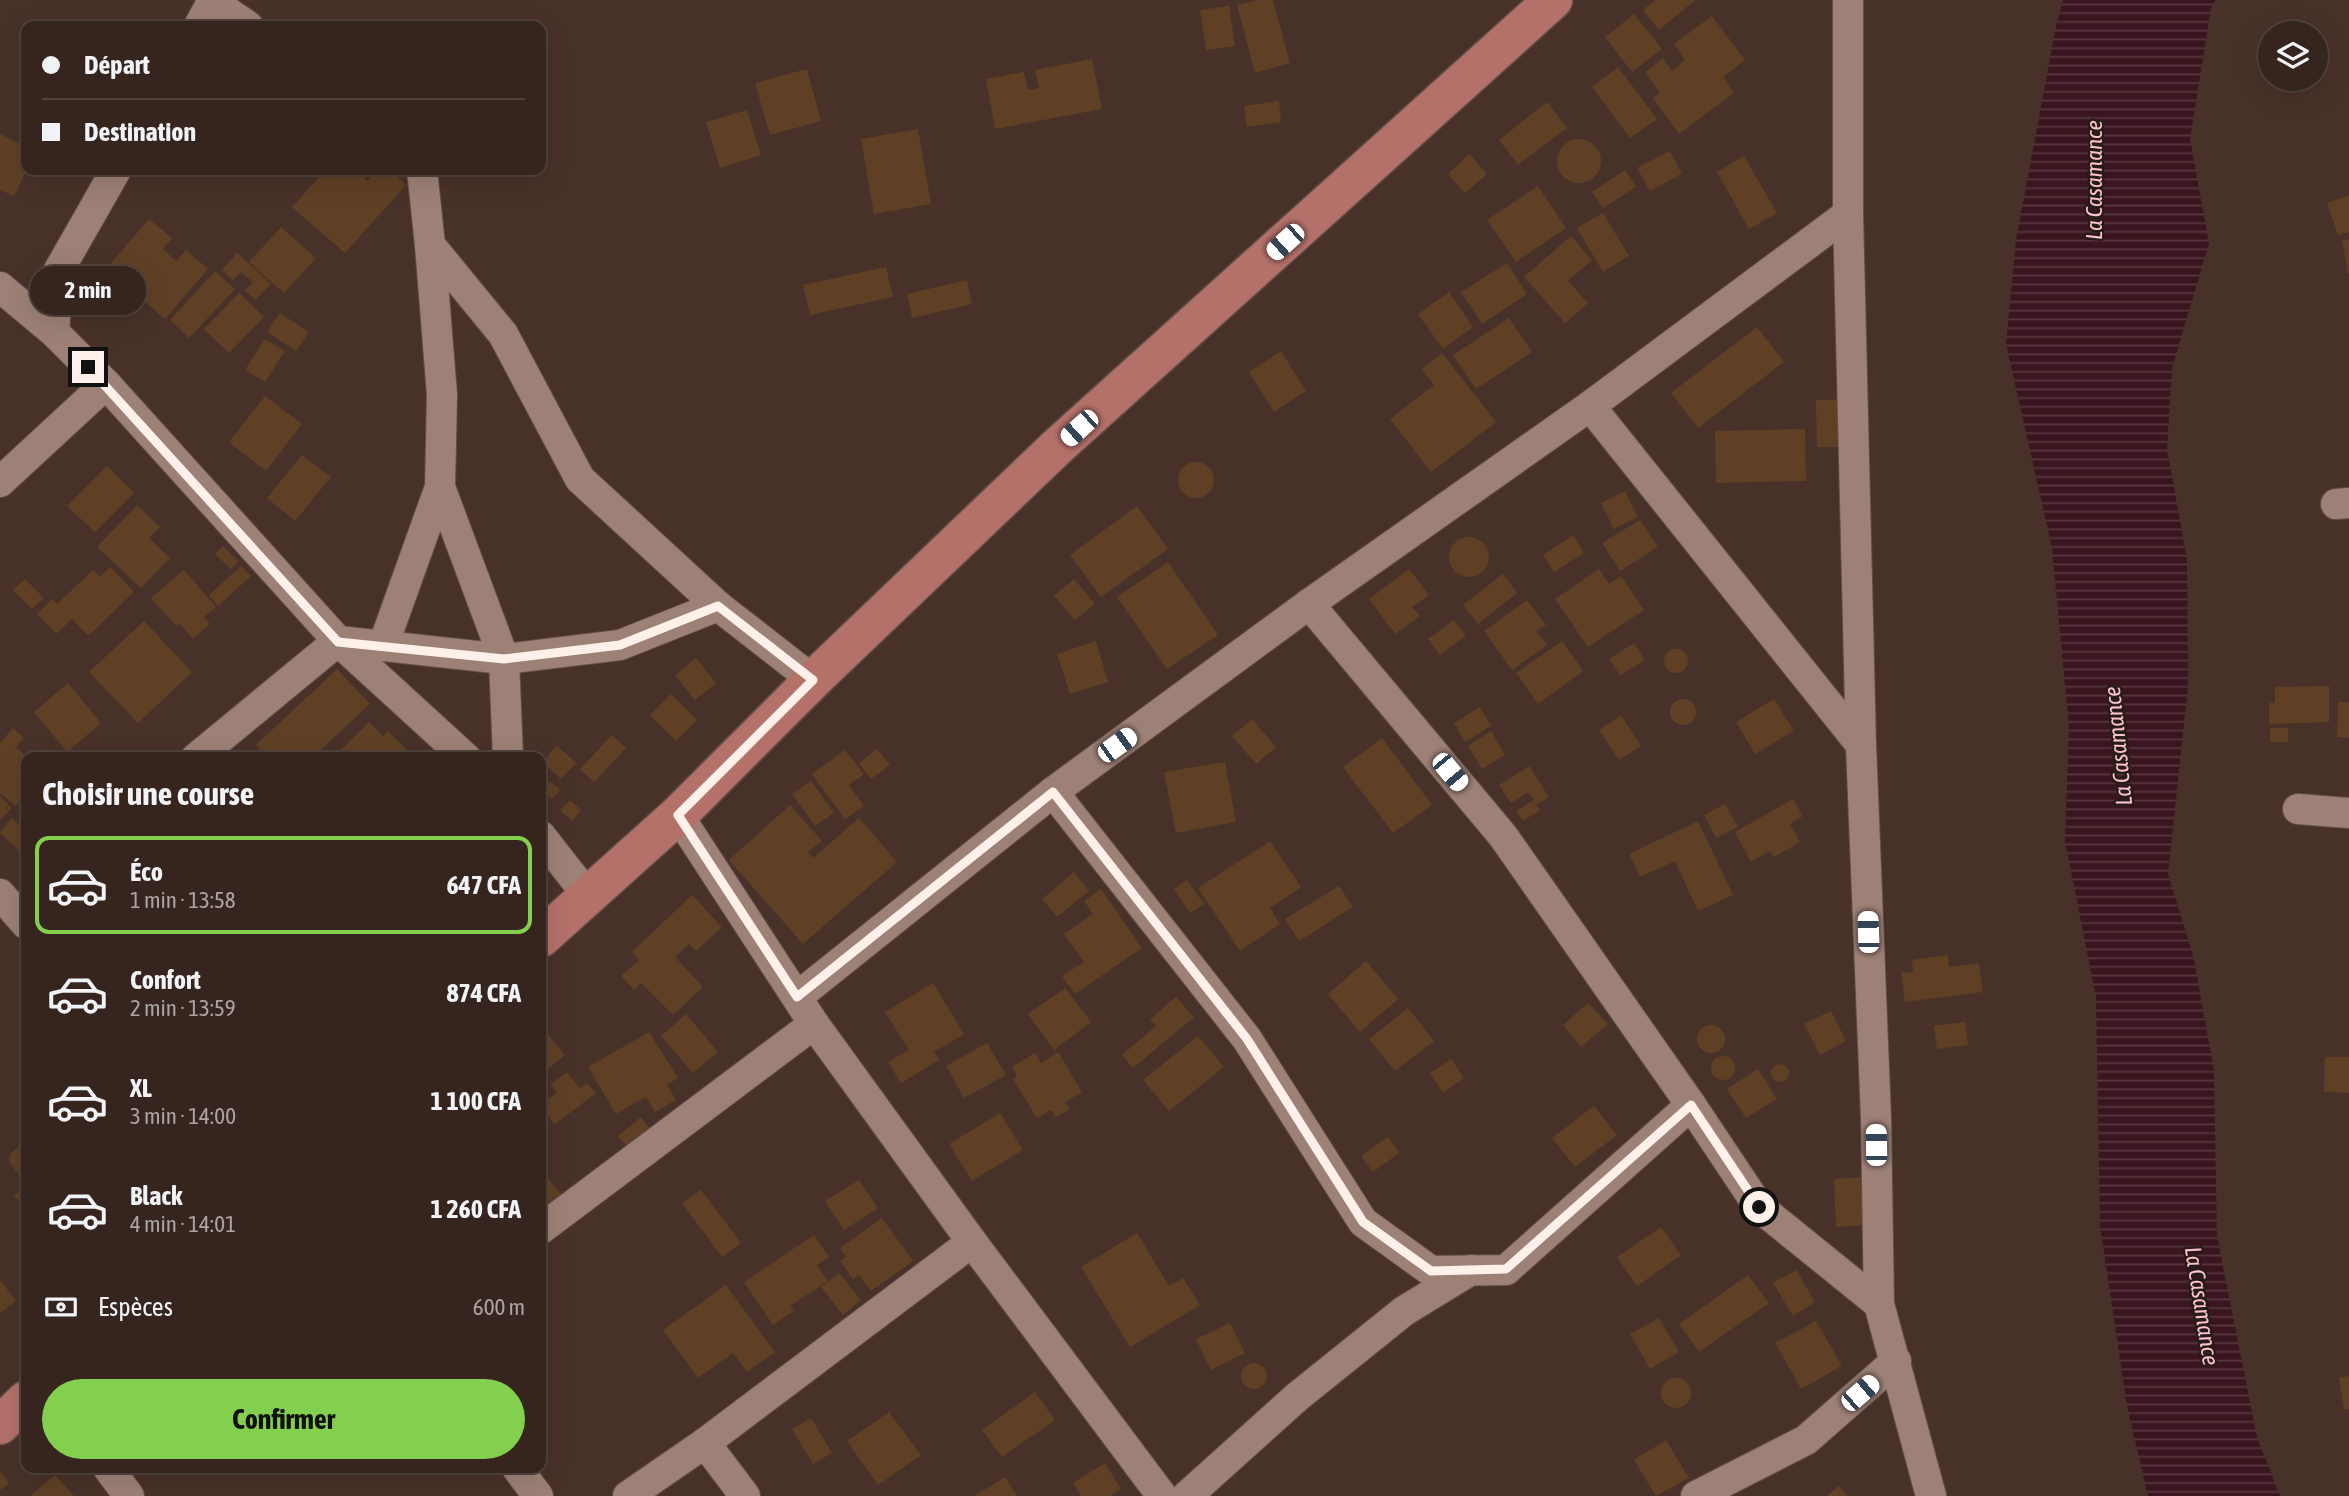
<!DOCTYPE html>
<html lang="fr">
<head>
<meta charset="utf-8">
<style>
	:root { --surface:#36251e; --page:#41312b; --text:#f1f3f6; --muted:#aaa5a4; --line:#50423c; --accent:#83d04e }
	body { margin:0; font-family:"Asap Condensed",sans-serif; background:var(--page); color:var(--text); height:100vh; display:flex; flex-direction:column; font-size:26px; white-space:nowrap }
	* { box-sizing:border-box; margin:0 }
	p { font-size:23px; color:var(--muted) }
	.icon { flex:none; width:38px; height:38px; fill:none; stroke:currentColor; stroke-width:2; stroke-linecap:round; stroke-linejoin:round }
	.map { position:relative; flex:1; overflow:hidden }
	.sheet { position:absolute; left:21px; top:752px; width:525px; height:721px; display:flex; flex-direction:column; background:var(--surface); border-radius:14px; box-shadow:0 7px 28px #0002,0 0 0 2px var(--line) }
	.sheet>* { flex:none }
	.banner { position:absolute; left:21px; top:21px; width:525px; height:154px; border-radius:14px; box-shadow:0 7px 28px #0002,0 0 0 2px var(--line); display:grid; align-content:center; height:154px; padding:0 21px; background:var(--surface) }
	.fabs { position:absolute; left:2258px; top:21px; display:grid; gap:14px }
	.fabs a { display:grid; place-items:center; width:70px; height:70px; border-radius:50%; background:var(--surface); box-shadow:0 7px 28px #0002,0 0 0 2px var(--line); font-size:35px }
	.end { position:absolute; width:32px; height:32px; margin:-16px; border:9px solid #fff0ea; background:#111; box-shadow:0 0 0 4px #111 }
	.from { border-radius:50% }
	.bubble { position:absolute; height:49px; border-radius:24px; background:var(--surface); box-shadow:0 7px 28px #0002,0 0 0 2px var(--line); font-size:23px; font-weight:700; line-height:49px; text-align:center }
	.car { position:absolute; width:21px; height:42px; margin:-21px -10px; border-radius:9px; box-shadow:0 0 5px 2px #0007; background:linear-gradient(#fff 24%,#345 0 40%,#fff 0 76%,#345 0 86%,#fff 0) }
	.banner b { display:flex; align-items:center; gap:24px; height:66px; font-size:26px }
	.banner b+b { border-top:2px solid var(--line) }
	.banner i { width:18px; height:18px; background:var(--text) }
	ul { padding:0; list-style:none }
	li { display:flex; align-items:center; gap:21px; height:98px; margin:0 14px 10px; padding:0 7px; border:4px solid transparent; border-radius:14px }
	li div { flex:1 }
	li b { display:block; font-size:26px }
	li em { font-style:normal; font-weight:700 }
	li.active { border-color:var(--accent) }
	li>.icon { width:63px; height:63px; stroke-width:1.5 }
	h2 { padding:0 21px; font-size:32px; line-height:84px }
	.pay { display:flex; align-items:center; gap:18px; height:77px; padding:0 21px; font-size:26px }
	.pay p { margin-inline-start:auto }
	.button { display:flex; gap:14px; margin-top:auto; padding:14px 21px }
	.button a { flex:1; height:80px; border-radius:42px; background:var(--accent); color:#111; font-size:28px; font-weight:700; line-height:80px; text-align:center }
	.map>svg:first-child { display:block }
</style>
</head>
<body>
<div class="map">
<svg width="2349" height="1496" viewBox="0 0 2349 1496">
	<defs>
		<pattern id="water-rules" width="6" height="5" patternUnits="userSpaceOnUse" patternTransform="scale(1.75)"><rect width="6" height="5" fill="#3a151f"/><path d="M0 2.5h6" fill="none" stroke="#583740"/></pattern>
	</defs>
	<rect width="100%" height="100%" fill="#483128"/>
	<polygon fill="url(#water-rules)" points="2063,0 2216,0 2211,8 2190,139 2209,243 2172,368 2167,449 2187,559 2188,687 2168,874 2194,959 2214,1071 2217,1236 2257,1437 2280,1496 2148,1496 2127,1406 2100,1226 2096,997 2065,841 2069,727 2052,548 2006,344 2016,240 2055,31"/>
	<g fill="#5f4025">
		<polygon points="1258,0 1273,0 1290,63 1255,73 1237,5"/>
		<polygon points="1655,0 1695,0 1659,30 1643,10"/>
		<polygon points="1229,6 1235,46 1206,50 1200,10"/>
		<polygon points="1634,14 1662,49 1632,72 1605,37"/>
		<polygon points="1712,16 1745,60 1723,77 1734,93 1679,134 1653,98 1660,93 1645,72 1663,58 1672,71 1685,60 1674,44"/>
		<polygon points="1092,59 1102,109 995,129 986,79 1024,72 1028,90 1039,88 1035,70"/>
		<polygon points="1618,67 1657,119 1630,138 1592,87"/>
		<polygon points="807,69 821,121 770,135 755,83"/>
		<polygon points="1279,101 1281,122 1247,127 1244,106"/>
		<polygon points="1547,102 1567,128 1518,165 1499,140"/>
		<polygon points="747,110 761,155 720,168 706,122"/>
		<polygon points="918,129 931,204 874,214 861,139"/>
		<polygon points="0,134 26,147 26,171 14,196 0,190"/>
		<circle cx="1579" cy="161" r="22"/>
		<polygon points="1670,151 1682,174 1650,191 1637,168"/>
		<polygon points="1469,154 1487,174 1465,193 1448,174"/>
		<polygon points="1744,156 1777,213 1749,229 1717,172"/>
		<polygon points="326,170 355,170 368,181 378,170 389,170 406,185 345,253 292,207"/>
		<polygon points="1625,170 1636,187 1603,208 1592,192"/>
		<polygon points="1538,186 1566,228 1516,262 1487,220"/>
		<polygon points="2349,195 2349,232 2338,235 2327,203"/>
		<polygon points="1603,213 1629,256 1603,272 1577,228"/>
		<polygon points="149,219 172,238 163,249 176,261 186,250 208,269 165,319 106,269"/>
		<polygon points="281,227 316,258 284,293 249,262"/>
		<polygon points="1571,236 1592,260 1568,281 1588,303 1565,323 1524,277"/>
		<polygon points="2349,239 2349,273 2348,273 2342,240"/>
		<polygon points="237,253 271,284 255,300 245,290 253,282 241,272 233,280 222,270"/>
		<polygon points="1507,263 1527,294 1482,324 1461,292"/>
		<polygon points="886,267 893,297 810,315 803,285"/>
		<polygon points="215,271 235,289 189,338 170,320"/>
		<polygon points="967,280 972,304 912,318 907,294"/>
		<polygon points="1449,292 1473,327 1443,349 1418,314"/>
		<polygon points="239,293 264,317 229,353 204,329"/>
		<polygon points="280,313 309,332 296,351 267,332"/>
		<polygon points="1509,318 1532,352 1476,389 1453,355"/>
		<polygon points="1757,327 1784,362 1698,428 1671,393"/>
		<polygon points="265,339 285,351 265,382 245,370"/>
		<polygon points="1281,351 1306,391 1274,412 1249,372"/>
		<polygon points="1442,353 1496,422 1431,472 1390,419 1434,385 1422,369"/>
		<polygon points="265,396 302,424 266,471 229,442"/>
		<polygon points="1816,400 1840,400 1841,447 1817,447"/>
		<polygon points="1805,429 1806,481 1716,483 1715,431"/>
		<polygon points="302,455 331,477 295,521 267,498"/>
		<circle cx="1196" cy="480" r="18"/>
		<polygon points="107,466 134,493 95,532 67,506"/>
		<polygon points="1625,491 1638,517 1614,529 1601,503"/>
		<polygon points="137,505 160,527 149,538 170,558 141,588 97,547"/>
		<polygon points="1137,506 1168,549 1101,597 1070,555"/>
		<polygon points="1640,520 1658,547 1620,571 1602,543"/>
		<polygon points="1573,535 1584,553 1554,572 1543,555"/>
		<circle cx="1469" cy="557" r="20"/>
		<polygon points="223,546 238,561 231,569 215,554"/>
		<polygon points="1168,562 1218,635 1167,669 1117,597"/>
		<polygon points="241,566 251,576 218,606 209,595"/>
		<polygon points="110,567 134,592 88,636 72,619 56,634 37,614 52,599 57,604 93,570 100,577"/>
		<polygon points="1409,569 1429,595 1412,607 1420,616 1395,634 1369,599"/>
		<polygon points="1599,569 1609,584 1621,576 1644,610 1588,647 1555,599"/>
		<polygon points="184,570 216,607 204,617 210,624 193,639 179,623 176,626 151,598"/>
		<polygon points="1503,574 1517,593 1478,624 1463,605"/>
		<polygon points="25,579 44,598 32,609 13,590"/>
		<polygon points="1074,579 1095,604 1075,620 1054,596"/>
		<polygon points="1527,600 1546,625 1536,631 1547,645 1512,670 1484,631"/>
		<polygon points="1454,620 1466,635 1440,655 1428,639"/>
		<polygon points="144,621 192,672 138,723 89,672"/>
		<polygon points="1096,641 1108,682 1070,694 1057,654"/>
		<polygon points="1562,641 1583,671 1538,704 1516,673"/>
		<polygon points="1634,643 1645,660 1620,675 1609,659"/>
		<circle cx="1676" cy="661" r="12"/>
		<polygon points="696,658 716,683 695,700 675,675"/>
		<polygon points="337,669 370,704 312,758 268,758 256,745"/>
		<polygon points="68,683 101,723 67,752 34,712"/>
		<polygon points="2329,686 2329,722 2269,724 2269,703 2275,703 2275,687"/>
		<polygon points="671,694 697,720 676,741 650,715"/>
		<circle cx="1683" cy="712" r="13"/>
		<polygon points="1774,699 1794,731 1755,754 1736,722"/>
		<polygon points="2338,702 2349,702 2349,738 2337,737"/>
		<polygon points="1480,707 1491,726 1465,742 1454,723"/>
		<polygon points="1621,715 1641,746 1619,760 1599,730"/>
		<polygon points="1252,719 1276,747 1256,764 1232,736"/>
		<polygon points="369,722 383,736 388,731 415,758 333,758"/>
		<polygon points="13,728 24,738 16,747 26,756 26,794 15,806 0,793 0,743"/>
		<rect x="2270" y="728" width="18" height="14"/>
		<polygon points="1491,731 1505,755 1482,769 1468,746"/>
		<polygon points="612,735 626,748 594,782 580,769"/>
		<polygon points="1382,738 1432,805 1393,833 1343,767"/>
		<polygon points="557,746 576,763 561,779 542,762"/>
		<polygon points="877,749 890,765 871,779 859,763"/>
		<polygon points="845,750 864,774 849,785 864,806 845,819 812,774"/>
		<polygon points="1225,762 1236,822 1176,833 1164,772"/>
		<polygon points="1529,766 1549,797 1536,805 1540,810 1523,821 1516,811 1534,800 1528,792 1511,803 1499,785"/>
		<polygon points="550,781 560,790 552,799 542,789"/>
		<polygon points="811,781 834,813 815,826 792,794"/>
		<polygon points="0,796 12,808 0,820"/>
		<polygon points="1793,799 1803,816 1790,824 1800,842 1774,857 1770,851 1751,862 1735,832"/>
		<polygon points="570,800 581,810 572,821 560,810"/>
		<polygon points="1725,804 1738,827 1716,838 1704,815"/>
		<polygon points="790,805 822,841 808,852 813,858 859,818 897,862 803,944 729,860"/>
		<polygon points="12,818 26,831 26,857 0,833"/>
		<polygon points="1698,821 1733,895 1698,911 1675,861 1640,877 1629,854"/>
		<polygon points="1270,841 1301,887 1270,908 1280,924 1240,951 1198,888"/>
		<polygon points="1074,872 1089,891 1057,917 1042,899"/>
		<polygon points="1187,880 1204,904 1190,913 1174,889"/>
		<polygon points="1339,886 1353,907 1299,941 1285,919"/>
		<polygon points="1101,889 1142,948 1075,994 1062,976 1084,962 1064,934 1093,914 1084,901"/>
		<polygon points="692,895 722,927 696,951 689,944 675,957 703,987 673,1015 641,983 634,990 621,976 639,960 632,952"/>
		<polygon points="1948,955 1949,967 1979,963 1983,992 1905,1002 1901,973 1913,972 1912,960"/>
		<polygon points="1366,961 1398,999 1360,1032 1328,994"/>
		<polygon points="933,983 964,1034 934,1052 939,1060 901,1083 888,1062 909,1050 885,1012"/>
		<polygon points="1065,988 1091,1022 1054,1050 1028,1014"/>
		<polygon points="1176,997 1194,1017 1133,1068 1122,1055 1156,1026 1150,1019"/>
		<polygon points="1588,1003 1608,1024 1581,1047 1563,1025"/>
		<polygon points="1408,1008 1434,1041 1395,1071 1369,1039"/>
		<polygon points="1831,1011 1846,1041 1820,1055 1804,1024"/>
		<polygon points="686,1014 718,1052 693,1073 661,1036"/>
		<polygon points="1965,1022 1968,1045 1937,1049 1934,1026"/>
		<circle cx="1711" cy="1039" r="14"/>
		<polygon points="541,1026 565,1055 544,1072 541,1067"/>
		<polygon points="649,1032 678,1078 667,1085 676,1100 655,1112 646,1097 616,1114 588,1067"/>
		<polygon points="1198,1036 1224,1067 1169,1111 1143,1080"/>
		<polygon points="987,1043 1006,1075 964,1098 946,1066"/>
		<polygon points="1058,1052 1082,1092 1065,1102 1070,1109 1056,1117 1051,1110 1037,1118 1013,1079 1017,1076 1012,1067 1035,1053 1041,1063"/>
		<circle cx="1723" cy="1068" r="12"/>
		<polygon points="2325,1057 2349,1057 2349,1093 2324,1092"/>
		<polygon points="1451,1059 1464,1078 1443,1093 1430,1073"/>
		<circle cx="1780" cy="1073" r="9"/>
		<polygon points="1758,1069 1777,1099 1746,1118 1727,1089"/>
		<polygon points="567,1072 580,1088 587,1083 596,1093 554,1125 541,1105 557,1093 550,1085"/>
		<polygon points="1594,1106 1617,1135 1575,1167 1552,1138"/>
		<polygon points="1000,1113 1023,1150 972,1181 949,1144"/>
		<polygon points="641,1117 652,1132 629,1149 618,1136"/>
		<polygon points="1388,1137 1399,1153 1373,1172 1361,1156"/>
		<polygon points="23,1146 26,1146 26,1172 23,1173 16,1172 9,1160 11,1153 16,1148"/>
		<polygon points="541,1170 561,1194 543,1209 541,1207"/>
		<polygon points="1866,1177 1868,1225 1836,1227 1834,1179"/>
		<polygon points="859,1180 878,1208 844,1230 825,1201"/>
		<polygon points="26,1186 26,1210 14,1196"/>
		<polygon points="701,1190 741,1243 722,1257 682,1203"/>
		<polygon points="882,1218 913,1261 871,1291 859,1275 853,1279 840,1261 846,1257 840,1248"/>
		<polygon points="1661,1227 1681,1255 1637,1286 1617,1257"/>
		<polygon points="1137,1233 1169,1286 1183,1278 1200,1305 1130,1347 1081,1267"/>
		<polygon points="814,1235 829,1257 817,1265 828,1281 790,1306 794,1311 773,1325 744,1282"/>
		<polygon points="1796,1270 1815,1302 1793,1316 1773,1283"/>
		<polygon points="839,1273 861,1300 843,1315 821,1287"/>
		<polygon points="1748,1275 1769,1303 1699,1352 1679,1324"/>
		<polygon points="0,1280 16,1301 0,1313"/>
		<polygon points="726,1285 775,1352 747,1372 733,1353 698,1378 663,1330"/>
		<polygon points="1659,1318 1679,1352 1650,1369 1630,1334"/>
		<polygon points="1816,1321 1842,1366 1801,1389 1775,1343"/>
		<polygon points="1230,1323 1245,1353 1211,1370 1196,1339"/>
		<circle cx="1254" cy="1376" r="13"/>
		<polygon points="2349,1376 2349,1409 2344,1410 2339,1378"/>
		<circle cx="1676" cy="1393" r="15"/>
		<polygon points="1035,1392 1055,1420 1002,1457 982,1430"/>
		<polygon points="889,1412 921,1455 878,1485 847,1441"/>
		<polygon points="811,1418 832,1453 813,1464 792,1429"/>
		<polygon points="1666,1440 1689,1478 1656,1496 1634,1460"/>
		<polygon points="1105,1463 1121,1489 1110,1496 1081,1496 1073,1483"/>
		<polygon points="0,1471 9,1483 0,1490"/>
		<polygon points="55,1475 74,1496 30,1496"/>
		<polygon points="1005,1477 1017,1496 974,1496"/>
		<polygon points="1839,1486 1847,1496 1827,1496"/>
	</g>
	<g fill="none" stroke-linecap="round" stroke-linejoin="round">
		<g stroke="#645049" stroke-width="32">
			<g id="street">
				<polyline points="1848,0 1848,214 1861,745 1876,1118 1879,1304 1931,1496"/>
				<polyline points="213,2 248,26"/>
				<polyline points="199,26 213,0"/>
				<polyline points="422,170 430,245 503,334 580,479 718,606 813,680"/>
				<polyline points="0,287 54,332 106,384 338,641 466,758"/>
				<polyline points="54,332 59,270 116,170"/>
				<polyline points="1590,406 1861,745"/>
				<polyline points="0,482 106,384"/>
				<polyline points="440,487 504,659 508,758"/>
				<polyline points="2336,504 2349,503"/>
				<polyline points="1309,604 1503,836 1691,1105 1759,1207 1879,1304"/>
				<polyline points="383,646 440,487 442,395 430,245"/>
				<polyline points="196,758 338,641 504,659 620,645 718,606"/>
				<polyline points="1053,792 1247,1039 1363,1222 1431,1271 1506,1270 1691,1105"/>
				<polyline points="2298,809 2349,813"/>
				<polyline points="678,815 814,1024 972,1242 1162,1496"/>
				<polyline points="541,836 588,896"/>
				<polyline points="0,894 26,924"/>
				<polyline points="797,997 1053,792 1309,604 1590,406 1848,214"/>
				<polyline points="541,1229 814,1024"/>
				<polyline points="705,1443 745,1496"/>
				<polyline points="108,1468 129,1496"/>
				<polyline points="517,1468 538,1496"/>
				<polyline points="628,1496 705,1443 972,1242"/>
				<polyline points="1187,1496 1297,1397 1404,1311 1471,1270"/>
				<polyline points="1696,1496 1806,1440 1896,1361"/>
			</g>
		</g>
		<g stroke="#645049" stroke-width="41">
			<g id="primary">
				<polyline points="541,938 678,815 813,680 1058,446 1553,0"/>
				<polyline points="0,1425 26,1400"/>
			</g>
		</g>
		<use href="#street" stroke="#9d8177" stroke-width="30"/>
		<use href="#primary" stroke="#b4716a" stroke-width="38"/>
	</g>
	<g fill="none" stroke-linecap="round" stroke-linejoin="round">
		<polyline stroke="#fff0ea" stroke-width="9" points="88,367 338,642 504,659 620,645 718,606 813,680 678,815 797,997 1053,792 1247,1039 1363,1222 1431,1271 1506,1269 1691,1105 1759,1207"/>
	</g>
	<g text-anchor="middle" stroke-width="5" stroke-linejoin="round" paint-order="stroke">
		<g font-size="23" font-style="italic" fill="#ffc2ce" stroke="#261c18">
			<text transform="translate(2094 180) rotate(-90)" y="8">La Casamance</text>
			<text transform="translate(2118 746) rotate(-96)" y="8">La Casamance</text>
			<text transform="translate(2202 1306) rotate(81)" y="8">La Casamance</text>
		</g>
	</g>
</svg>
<div class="fabs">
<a><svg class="icon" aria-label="layers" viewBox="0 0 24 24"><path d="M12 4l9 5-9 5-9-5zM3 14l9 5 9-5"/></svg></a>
</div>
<i class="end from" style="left:1759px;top:1207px"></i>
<i class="end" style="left:88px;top:367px"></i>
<div class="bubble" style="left:30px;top:266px;width:116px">2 min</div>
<i class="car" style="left:1285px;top:242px;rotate:228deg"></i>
<i class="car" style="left:1079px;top:428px;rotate:228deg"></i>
<i class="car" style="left:1117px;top:745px;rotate:54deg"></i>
<i class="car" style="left:1450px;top:772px;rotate:140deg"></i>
<i class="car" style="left:1868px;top:932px;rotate:358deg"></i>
<i class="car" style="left:1876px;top:1145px;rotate:359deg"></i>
<i class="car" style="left:1860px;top:1393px;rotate:49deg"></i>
<div class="banner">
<b><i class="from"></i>Départ</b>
<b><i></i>Destination</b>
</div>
<section class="sheet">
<h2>Choisir une course</h2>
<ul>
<li class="active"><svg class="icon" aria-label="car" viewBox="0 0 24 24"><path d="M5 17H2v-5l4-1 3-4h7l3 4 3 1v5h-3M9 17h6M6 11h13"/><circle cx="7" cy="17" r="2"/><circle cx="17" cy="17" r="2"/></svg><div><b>Éco</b><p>1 min · 13:58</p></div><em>647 CFA</em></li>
<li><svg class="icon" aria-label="car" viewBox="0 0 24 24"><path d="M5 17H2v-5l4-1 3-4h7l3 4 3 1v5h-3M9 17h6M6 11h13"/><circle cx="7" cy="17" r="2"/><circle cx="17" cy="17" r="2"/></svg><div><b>Confort</b><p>2 min · 13:59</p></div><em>874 CFA</em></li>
<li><svg class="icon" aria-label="car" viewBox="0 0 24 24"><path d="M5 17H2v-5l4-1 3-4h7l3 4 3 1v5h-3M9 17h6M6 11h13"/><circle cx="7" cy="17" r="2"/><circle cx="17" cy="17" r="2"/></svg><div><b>XL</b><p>3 min · 14:00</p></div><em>1 100 CFA</em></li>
<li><svg class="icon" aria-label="car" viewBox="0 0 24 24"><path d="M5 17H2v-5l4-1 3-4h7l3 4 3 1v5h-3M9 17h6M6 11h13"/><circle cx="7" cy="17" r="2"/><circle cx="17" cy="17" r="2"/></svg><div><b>Black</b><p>4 min · 14:01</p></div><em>1 260 CFA</em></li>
</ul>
<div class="pay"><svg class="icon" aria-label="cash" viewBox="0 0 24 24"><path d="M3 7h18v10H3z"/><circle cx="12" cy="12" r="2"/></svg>Espèces<p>600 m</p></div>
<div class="button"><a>Confirmer</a></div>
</section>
</div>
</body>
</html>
